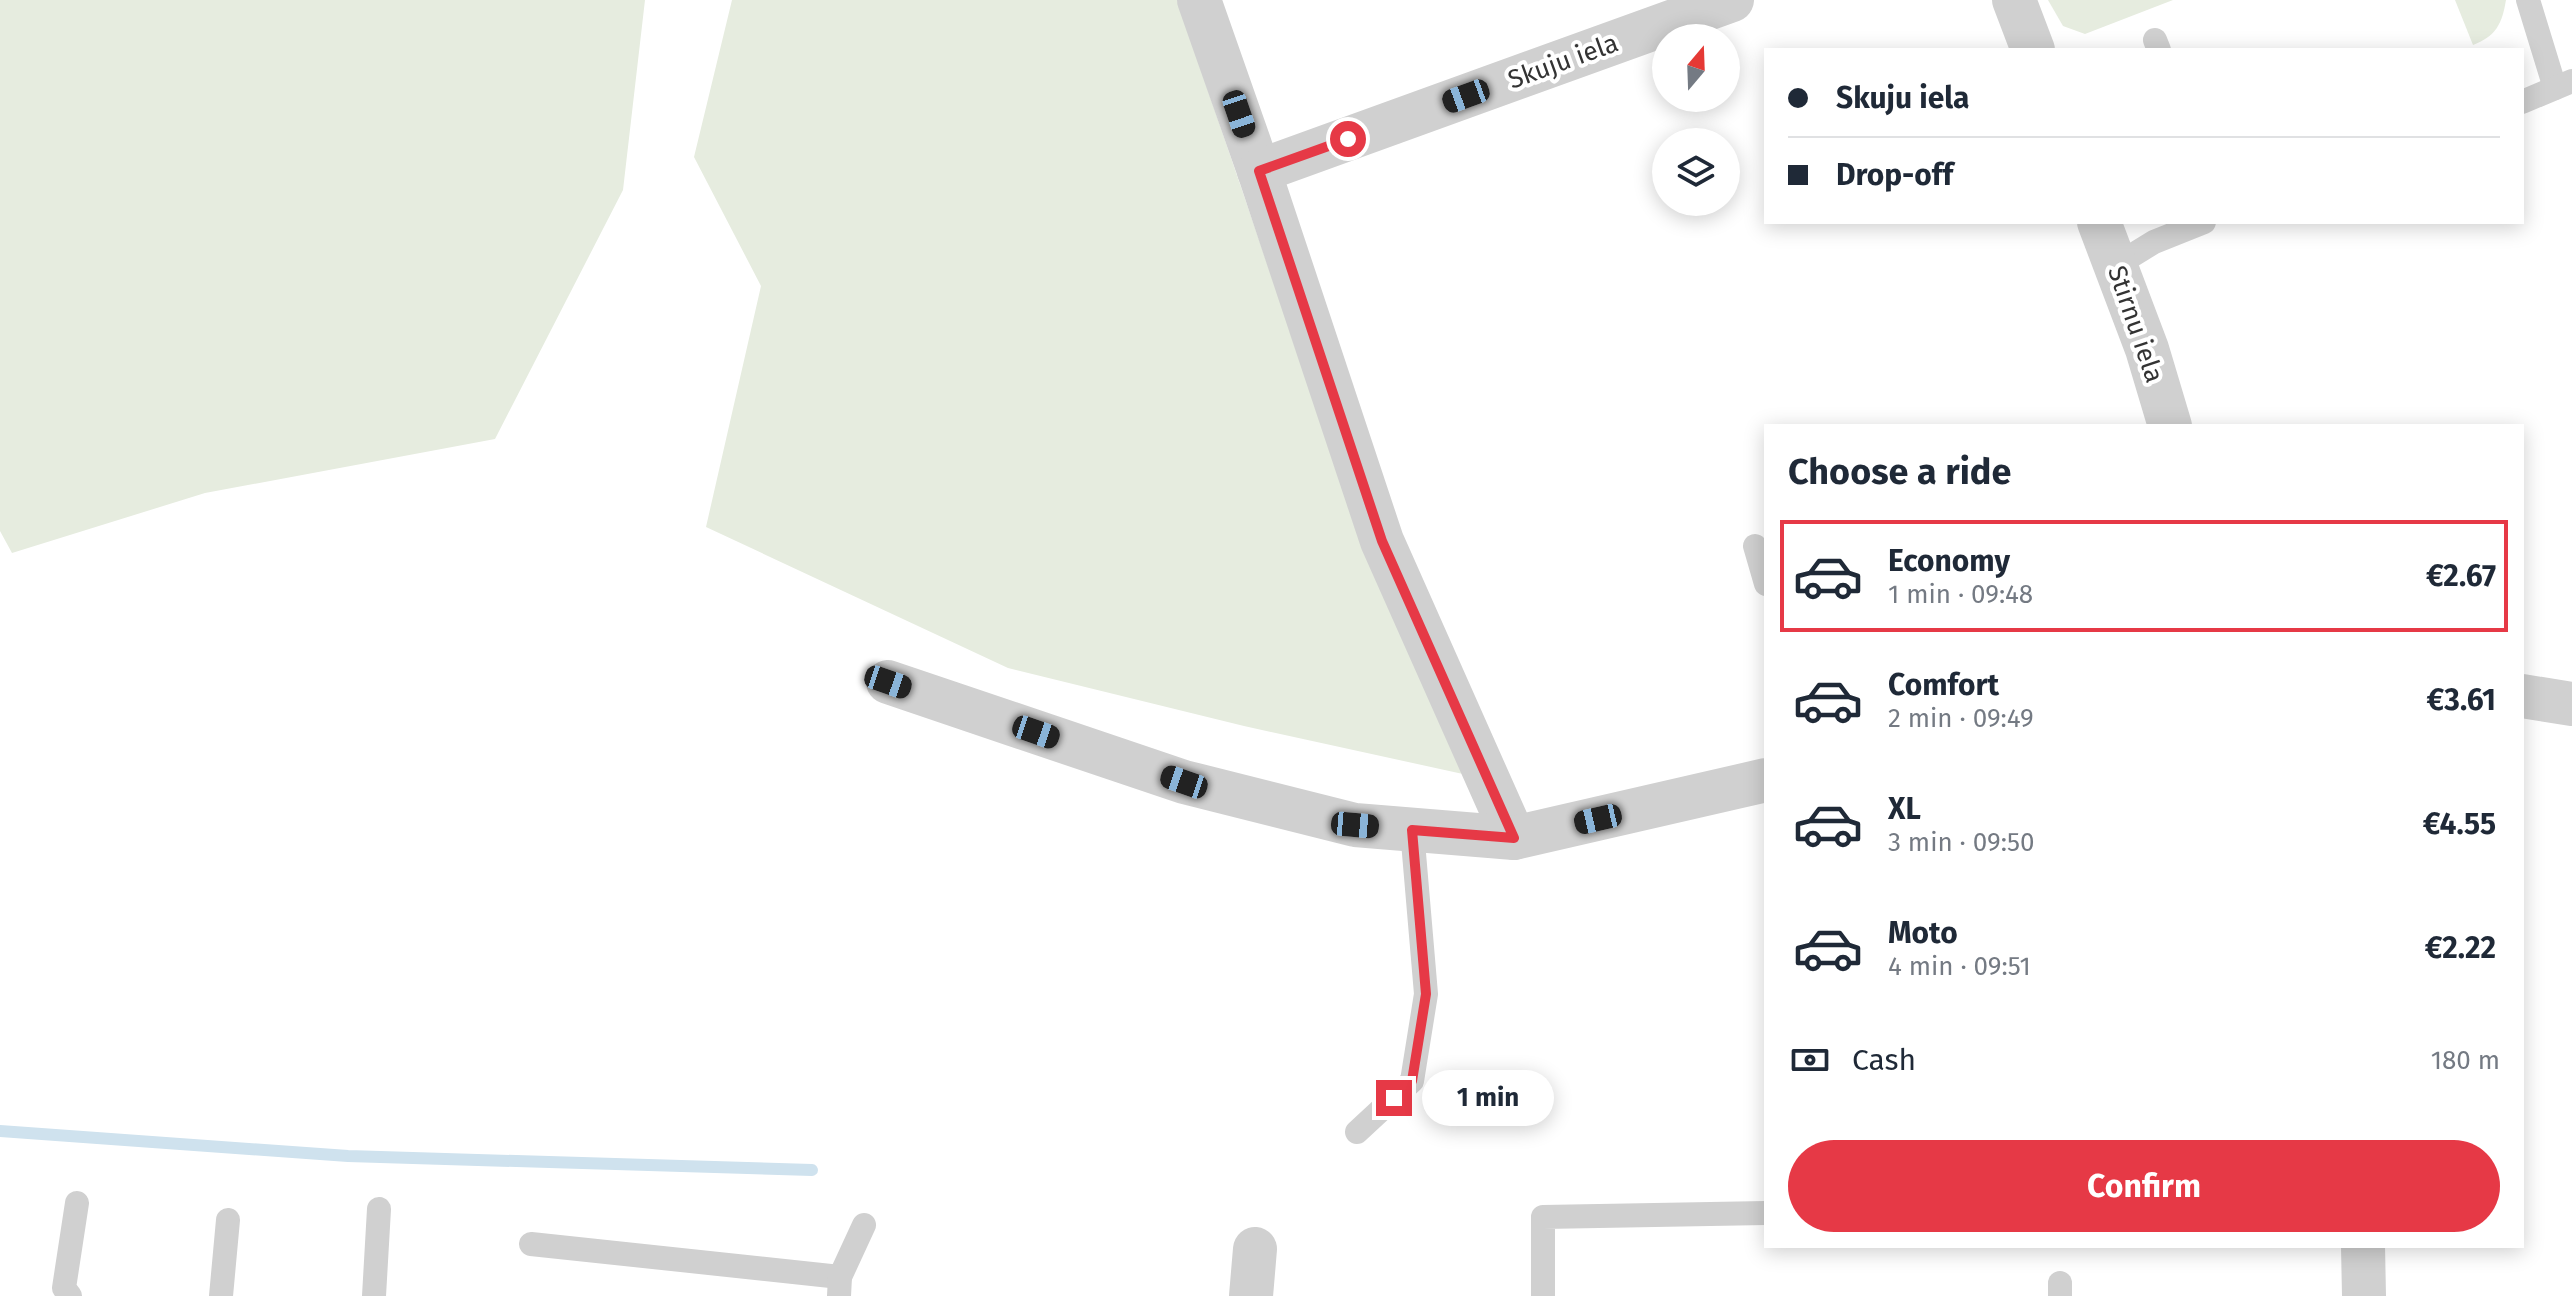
<!DOCTYPE html>
<html lang="en">
<head>
<meta charset="utf-8">
<style>
	:root { --surface:#fff; --page:#f6f6f7; --text:#1f2937; --muted:#747a83; --line:#e0e1e3; --accent:#e63946 }
	body { margin:0; font-family:"Fira Sans",sans-serif; background:var(--page); color:var(--text); height:100vh; display:flex; flex-direction:column; font-size:30px; white-space:nowrap }
	* { box-sizing:border-box; margin:0 }
	p { font-size:26px; color:var(--muted) }
	.icon { flex:none; width:44px; height:44px; fill:none; stroke:currentColor; stroke-width:2; stroke-linecap:round; stroke-linejoin:round }
	.map { position:relative; flex:1; overflow:hidden }
	.sheet { position:absolute; left:1764px; top:424px; width:760px; height:824px; display:flex; flex-direction:column; background:var(--surface); border-radius:0px; box-shadow:0 4px 20px #0003 }
	.sheet>* { flex:none }
	.top-card { position:absolute; left:1764px; top:48px; width:760px; height:176px; border-radius:0px; box-shadow:0 4px 20px #0003; display:grid; align-content:center; height:176px; padding:0 24px; background:var(--surface) }
	.needle { width:52px; rotate:19deg }
	.buttons { position:absolute; left:1652px; top:24px; display:grid; gap:16px }
	.buttons a { display:grid; place-items:center; width:88px; height:88px; border-radius:50%; background:var(--surface); box-shadow:0 4px 20px #0003; font-size:40px }
	.end { position:absolute; width:36px; height:36px; margin:-18px; border:10px solid #e63946; background:#fff; box-shadow:0 0 0 4px #fff }
	.from { border-radius:50% }
	.bubble { position:absolute; height:56px; border-radius:28px; background:var(--surface); box-shadow:0 4px 20px #0003; font-size:26px; font-weight:700; line-height:56px; text-align:center }
	.car { position:absolute; width:24px; height:48px; margin:-24px -12px; border-radius:10px; box-shadow:0 0 6px 2px #0007; background:linear-gradient(#222 24%,#8ab4d8 0 40%,#222 0 76%,#8ab4d8 0 86%,#222 0) }
	.top-card b { display:flex; align-items:center; gap:28px; height:76px; font-size:30px }
	.top-card b+b { border-top:2px solid var(--line) }
	.top-card i { width:20px; height:20px; background:var(--text) }
	ul { padding:0; list-style:none }
	li { display:flex; align-items:center; gap:24px; height:112px; margin:0 16px 12px; padding:0 8px; border:4px solid transparent; border-radius:0px }
	li div { flex:1 }
	li b { display:block; font-size:30px }
	li em { font-style:normal; font-weight:700 }
	li.current { border-color:var(--accent) }
	li>.icon { width:72px; height:72px; stroke-width:1.5 }
	h2 { padding:0 24px; font-size:36px; line-height:96px }
	.pay { display:flex; align-items:center; gap:20px; height:88px; padding:0 24px; font-size:30px }
	.pay p { margin-inline-start:auto }
	.button { display:flex; gap:16px; margin-top:auto; padding:16px 24px }
	.button a { flex:1; height:92px; border-radius:48px; background:var(--accent); color:#fff; font-size:32px; font-weight:700; line-height:92px; text-align:center }
	.map>svg:first-child { display:block }
</style>
</head>
<body>
<div class="map">
<svg width="2572" height="1296" viewBox="0 0 2572 1296">
	<rect width="100%" height="100%" fill="#fff"/>
	<g fill="#e6ecdf">
		<polygon points="0,0 645,0 623,190 495,439 205,493 12,553 0,531"/>
		<polygon points="732,0 1177,0 1361,538 1472,776 1244,726 1008,668 706,527 761,286 694,157"/>
		<polygon points="2048,0 2173,0 2085,34 2063,26"/>
		<path d="M2455 0H2506C2502 24 2496 36 2473 45Z"/>
	</g>
	<g fill="none" stroke-linecap="round" stroke-linejoin="round">
		<polyline stroke="#cfe2ee" stroke-width="12" points="0,1131 348,1156 812,1170"/>
		<g stroke="#d0d0d0" stroke-width="24">
			<polyline points="2528,0 2555,88"/>
			<polyline points="2155,40 2159,50"/>
			<polyline points="2522,102 2572,81"/>
			<polyline points="2115,266 2154,242 2204,222"/>
			<polyline points="1755,546 1766,584"/>
			<polyline points="1357,1132 1412,1081 1426,994 1412,830"/>
			<polyline points="531,1244 840,1277"/>
			<polyline points="2060,1283 2060,1296"/>
			<polyline points="70,1296 64,1288 77,1203"/>
			<polyline points="221,1296 228,1220"/>
			<polyline points="374,1296 379,1209"/>
			<polyline points="839,1296 840,1277 864,1225"/>
			<polyline points="1543,1296 1543,1217 1766,1213"/>
		</g>
		<g stroke="#d0d0d0" stroke-width="44">
			<polyline points="1199,0 1259,171 1382,541 1514,838"/>
			<polyline points="2014,0 2033,50"/>
			<polyline points="1259,171 1732,0"/>
			<polyline points="2099,222 2147,349 2170,426"/>
			<polyline points="888,682 1184,782 1355,825 1514,838 1766,780"/>
			<polyline points="2522,696 2572,704"/>
			<polyline points="2363,1246 2364,1296"/>
			<polyline points="1251,1296 1255,1249"/>
		</g>
	</g>
	<g fill="none" stroke-linecap="round" stroke-linejoin="round">
		<polyline stroke="#e63946" stroke-width="10" points="1348,139 1259,171 1382,541 1514,838 1412,830 1426,994 1412,1081 1394,1098"/>
	</g>
	<g text-anchor="middle" stroke-width="8" stroke-linejoin="round" paint-order="stroke">
		<g font-size="26" fill="#333" stroke="#fff">
			<text transform="translate(1563 61) rotate(-20)" y="9">Skuju iela</text>
			<text transform="translate(2136 324) rotate(71)" y="9">Stirnu iela</text>
		</g>
	</g>
</svg>
<div class="buttons">
<a><svg class="needle" viewBox="-14 -14 28 28"><path d="M0-13l5 13h-10z" fill="#e53935"/><path d="M0 13l5-13h-10z" fill="#747a83"/></svg></a>
<a><svg class="icon" aria-label="layers" viewBox="0 0 24 24"><path d="M12 4l9 5-9 5-9-5zM3 14l9 5 9-5"/></svg></a>
</div>
<i class="end from" style="left:1348px;top:139px"></i>
<i class="end" style="left:1394px;top:1098px"></i>
<div class="bubble" style="left:1422px;top:1070px;width:132px">1 min</div>
<i class="car" style="left:1466px;top:96px;rotate:250deg"></i>
<i class="car" style="left:1239px;top:114px;rotate:161deg"></i>
<i class="car" style="left:888px;top:682px;rotate:109deg"></i>
<i class="car" style="left:1036px;top:732px;rotate:109deg"></i>
<i class="car" style="left:1184px;top:782px;rotate:289deg"></i>
<i class="car" style="left:1598px;top:819px;rotate:257deg"></i>
<i class="car" style="left:1355px;top:825px;rotate:95deg"></i>
<div class="top-card">
<b><i class="from"></i>Skuju iela</b>
<b><i></i>Drop-off</b>
</div>
<section class="sheet">
<h2>Choose a ride</h2>
<ul>
<li class="current"><svg class="icon" aria-label="car" viewBox="0 0 24 24"><path d="M5 17H2v-5l4-1 3-4h7l3 4 3 1v5h-3M9 17h6M6 11h13"/><circle cx="7" cy="17" r="2"/><circle cx="17" cy="17" r="2"/></svg><div><b>Economy</b><p>1 min · 09:48</p></div><em>€2.67</em></li>
<li><svg class="icon" aria-label="car" viewBox="0 0 24 24"><path d="M5 17H2v-5l4-1 3-4h7l3 4 3 1v5h-3M9 17h6M6 11h13"/><circle cx="7" cy="17" r="2"/><circle cx="17" cy="17" r="2"/></svg><div><b>Comfort</b><p>2 min · 09:49</p></div><em>€3.61</em></li>
<li><svg class="icon" aria-label="car" viewBox="0 0 24 24"><path d="M5 17H2v-5l4-1 3-4h7l3 4 3 1v5h-3M9 17h6M6 11h13"/><circle cx="7" cy="17" r="2"/><circle cx="17" cy="17" r="2"/></svg><div><b>XL</b><p>3 min · 09:50</p></div><em>€4.55</em></li>
<li><svg class="icon" aria-label="car" viewBox="0 0 24 24"><path d="M5 17H2v-5l4-1 3-4h7l3 4 3 1v5h-3M9 17h6M6 11h13"/><circle cx="7" cy="17" r="2"/><circle cx="17" cy="17" r="2"/></svg><div><b>Moto</b><p>4 min · 09:51</p></div><em>€2.22</em></li>
</ul>
<div class="pay"><svg class="icon" aria-label="cash" viewBox="0 0 24 24"><path d="M3 7h18v10H3z"/><circle cx="12" cy="12" r="2"/></svg>Cash<p>180 m</p></div>
<div class="button"><a>Confirm</a></div>
</section>
</div>
</body>
</html>
